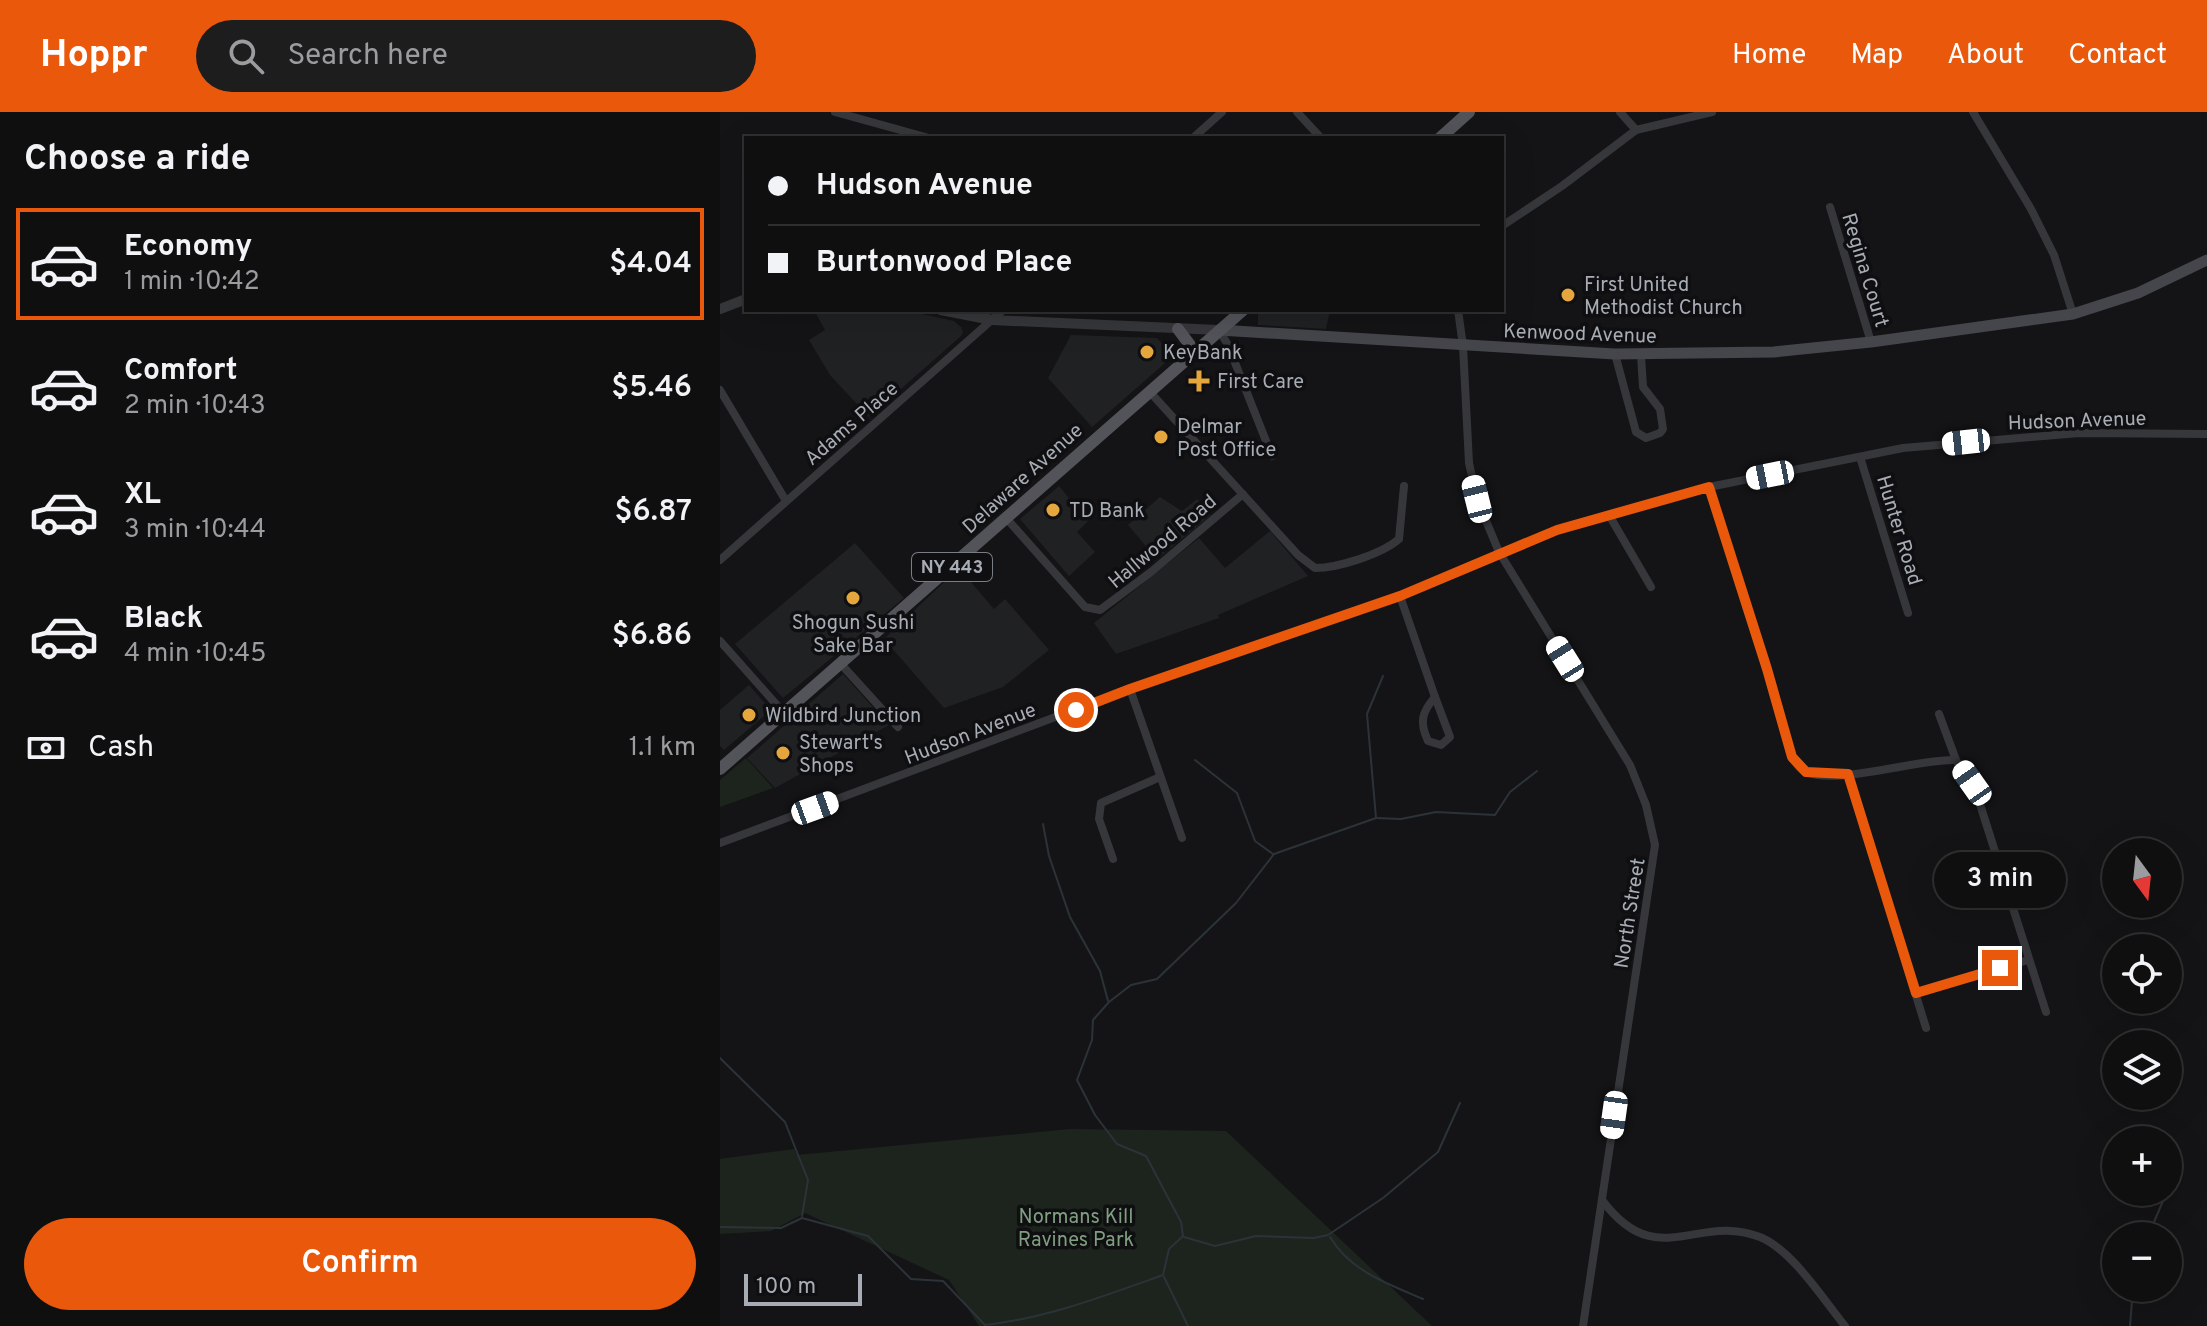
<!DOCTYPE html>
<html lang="en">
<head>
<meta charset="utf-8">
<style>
	:root { --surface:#0f0f10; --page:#1d1d1e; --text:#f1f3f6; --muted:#9b9c9f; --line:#2f2f30; --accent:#ea580c }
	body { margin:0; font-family:Overpass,sans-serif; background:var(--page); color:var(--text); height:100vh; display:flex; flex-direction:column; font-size:30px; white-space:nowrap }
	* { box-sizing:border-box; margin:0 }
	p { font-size:26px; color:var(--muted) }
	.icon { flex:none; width:44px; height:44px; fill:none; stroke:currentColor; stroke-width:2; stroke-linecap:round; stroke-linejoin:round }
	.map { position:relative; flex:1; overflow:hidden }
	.panel { display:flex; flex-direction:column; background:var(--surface); width:720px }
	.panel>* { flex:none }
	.hud { position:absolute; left:24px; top:24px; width:760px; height:176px; border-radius:0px; box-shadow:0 8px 32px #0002,0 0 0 2px var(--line); display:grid; align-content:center; height:176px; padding:0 24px; background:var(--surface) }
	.needle { width:52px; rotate:165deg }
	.tools { position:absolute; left:1382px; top:726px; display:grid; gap:16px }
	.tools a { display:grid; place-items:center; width:80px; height:80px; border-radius:50%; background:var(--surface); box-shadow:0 8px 32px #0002,0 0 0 2px var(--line); font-size:40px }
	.scale { position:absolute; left:24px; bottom:20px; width:118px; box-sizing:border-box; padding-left:8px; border:4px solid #a7acb5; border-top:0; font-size:22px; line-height:28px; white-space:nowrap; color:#a7acb5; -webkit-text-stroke:6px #0f0f11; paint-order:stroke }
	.end { position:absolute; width:36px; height:36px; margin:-18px; border:10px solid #ea580c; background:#fff; box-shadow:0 0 0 4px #fff }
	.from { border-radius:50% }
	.bubble { position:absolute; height:56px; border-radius:28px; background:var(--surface); box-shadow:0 8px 32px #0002,0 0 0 2px var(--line); font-size:26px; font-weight:600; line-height:56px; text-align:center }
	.car { position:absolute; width:24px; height:48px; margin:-24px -12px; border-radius:10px; box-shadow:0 0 6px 2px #0007; background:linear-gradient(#fff 24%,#345 0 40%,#fff 0 76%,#345 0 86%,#fff 0) }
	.hud b { display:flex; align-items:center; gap:28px; height:76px; font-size:30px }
	.hud b+b { border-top:2px solid var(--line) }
	.hud i { width:20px; height:20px; background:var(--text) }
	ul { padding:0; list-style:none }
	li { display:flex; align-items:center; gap:24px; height:112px; margin:0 16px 12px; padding:0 8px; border:4px solid transparent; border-radius:0px }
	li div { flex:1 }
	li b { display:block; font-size:30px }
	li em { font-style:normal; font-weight:600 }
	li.selected { border-color:var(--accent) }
	li>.icon { width:72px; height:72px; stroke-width:1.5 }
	h2 { padding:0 24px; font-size:36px; line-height:96px }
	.pay { display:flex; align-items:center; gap:20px; height:88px; padding:0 24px; font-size:30px }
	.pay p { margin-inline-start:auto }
	.cta { display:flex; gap:16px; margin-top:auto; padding:16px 24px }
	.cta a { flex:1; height:92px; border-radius:48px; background:var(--accent); color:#fff; font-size:32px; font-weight:600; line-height:92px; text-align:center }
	header { display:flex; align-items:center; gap:48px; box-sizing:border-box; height:112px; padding:0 40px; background:var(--accent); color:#fff }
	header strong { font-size:38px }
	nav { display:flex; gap:44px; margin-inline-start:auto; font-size:28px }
	.search { width:560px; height:72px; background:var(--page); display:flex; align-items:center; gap:20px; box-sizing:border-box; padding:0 28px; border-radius:44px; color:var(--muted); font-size:30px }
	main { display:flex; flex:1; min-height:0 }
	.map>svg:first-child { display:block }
</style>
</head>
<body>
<header>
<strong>Hoppr</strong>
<div class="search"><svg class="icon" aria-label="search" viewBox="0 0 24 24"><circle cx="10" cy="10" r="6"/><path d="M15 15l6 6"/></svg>Search here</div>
<nav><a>Home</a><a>Map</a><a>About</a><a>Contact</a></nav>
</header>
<main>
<section class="panel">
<h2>Choose a ride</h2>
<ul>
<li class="selected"><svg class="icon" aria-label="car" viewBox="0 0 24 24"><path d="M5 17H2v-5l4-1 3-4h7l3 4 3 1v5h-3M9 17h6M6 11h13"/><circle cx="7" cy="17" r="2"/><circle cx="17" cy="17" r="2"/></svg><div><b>Economy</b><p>1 min · 10:42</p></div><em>$4.04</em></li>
<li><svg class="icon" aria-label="car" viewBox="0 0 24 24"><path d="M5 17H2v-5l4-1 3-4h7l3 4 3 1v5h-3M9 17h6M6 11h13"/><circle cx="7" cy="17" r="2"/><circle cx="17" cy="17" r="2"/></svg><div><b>Comfort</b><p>2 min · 10:43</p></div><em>$5.46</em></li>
<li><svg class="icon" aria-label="car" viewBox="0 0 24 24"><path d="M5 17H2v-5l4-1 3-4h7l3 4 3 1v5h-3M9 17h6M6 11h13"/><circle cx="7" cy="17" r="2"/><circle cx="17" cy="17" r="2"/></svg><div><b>XL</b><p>3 min · 10:44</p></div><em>$6.87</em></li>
<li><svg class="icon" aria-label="car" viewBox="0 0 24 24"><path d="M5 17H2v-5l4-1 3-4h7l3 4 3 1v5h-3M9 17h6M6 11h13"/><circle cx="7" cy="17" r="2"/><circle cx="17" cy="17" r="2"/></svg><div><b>Black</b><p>4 min · 10:45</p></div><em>$6.86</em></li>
</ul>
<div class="pay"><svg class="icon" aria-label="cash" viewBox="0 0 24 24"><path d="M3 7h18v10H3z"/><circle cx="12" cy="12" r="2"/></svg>Cash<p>1.1 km</p></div>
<div class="cta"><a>Confirm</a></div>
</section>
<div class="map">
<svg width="1487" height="1214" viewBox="0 0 1487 1214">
	<rect width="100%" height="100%" fill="#141416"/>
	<g fill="#202123">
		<polygon points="94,198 183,198 234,209 241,215 243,220 241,224 149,305 110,263 89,228 105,218"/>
		<polygon points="538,198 610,198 606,217 538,213"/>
		<polygon points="351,223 437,226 453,244 372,315 328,266"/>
		<polygon points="339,374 368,409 357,420 375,440 349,464 300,407"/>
		<polygon points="440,385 462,399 477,387 491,403 437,447 408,413"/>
		<polygon points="550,419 588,464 498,503 499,506 396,542 374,511 479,426 505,456"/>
		<polygon points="135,431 184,486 63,586 15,532"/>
		<polygon points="239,456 274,497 285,487 329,538 283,575 224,596 164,527"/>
		<polygon points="123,562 169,613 55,676 27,646"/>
		<polygon points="29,573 51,598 4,638 0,634 0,598"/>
	</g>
	<g fill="#1d241d">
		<polygon points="26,646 53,676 0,695 0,668"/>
		<polygon points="350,1017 506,1019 712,1214 259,1214 229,1168 85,1101 51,1119 0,1122 0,1047 74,1037 77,1043"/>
	</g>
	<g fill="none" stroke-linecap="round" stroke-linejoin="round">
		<g stroke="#2b3339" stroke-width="2">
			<polyline points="475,648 517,681 535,729 553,742"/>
			<polyline points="656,706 681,707 716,700 775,703 790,680 817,659"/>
			<polyline points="323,712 329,744 350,805 380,859 388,889"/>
			<polyline points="0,946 65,1010 88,1068 82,1104"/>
			<polyline points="0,1115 61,1116 82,1106 148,1124 191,1167 223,1169 265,1213"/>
			<polyline points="1428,1124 1443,1089 1439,1083 1441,1080"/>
			<polyline points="464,1125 495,1134 536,1124 594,1126 608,1123 663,1086 718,1040 740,991"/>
			<path d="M610 1125C630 1159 668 1172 703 1187"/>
			<polyline points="444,1165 468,1214"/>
			<path d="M265 1213C327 1206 384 1184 443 1163L449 1137 463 1124 461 1110 426 1044 397 1032 375 1003 357 968 372 928 373 908 389 890 411 873 437 867 516 791 554 742 656 706 647 602 663 564"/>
			<polyline points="1410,1214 1413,1176"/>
		</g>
		<g stroke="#36373b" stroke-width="8">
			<polyline points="115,0 209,26"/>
			<polyline points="577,0 601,26"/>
			<polyline points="900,0 916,18"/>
			<polyline points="1253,0 1311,97 1334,143 1353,202"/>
			<polyline points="473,26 502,0"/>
			<polyline points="1110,95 1151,230"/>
			<polyline points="782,114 842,74 916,18 992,0"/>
			<polyline points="738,198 743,234 749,351 757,387 779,440 910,653 926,693 935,733 863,1214"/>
			<polyline points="499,218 508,233 552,344"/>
			<polyline points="895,242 916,320 926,326 940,321 943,317 940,297 923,275 921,243"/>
			<polyline points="0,278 66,389"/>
			<path d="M429 279 578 443 595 456C618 456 662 442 679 427L684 374"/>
			<polyline points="1140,345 1188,501"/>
			<path d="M989 375 1047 557 1072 645C1075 650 1078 656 1084 659 1113 675 1200 646 1236 648"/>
			<polyline points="889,403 931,475"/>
			<polyline points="287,407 365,495 380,498 431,460 523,382"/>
			<polyline points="0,448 283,198"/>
			<polyline points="680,484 715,585"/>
			<polyline points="0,529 63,600"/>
			<polyline points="120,551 178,615"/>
			<polyline points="410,577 462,726"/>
			<path d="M715 585 730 625 721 633 708 629C699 610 702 600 715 585Z"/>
			<polyline points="1219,602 1236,648 1258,686 1326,900"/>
			<polyline points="1128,662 1206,916"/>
			<polyline points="0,731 410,577 680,484 837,418 989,375 1183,336 1359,321 1487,322"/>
			<polyline points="393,747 379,707 381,691 440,665"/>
			<polyline points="1196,881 1308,848"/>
			<path d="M882 1088C937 1162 977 1100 1040 1125 1072 1138 1103 1187 1125 1214"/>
		</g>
		<g stroke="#36373b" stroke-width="10">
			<polyline points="0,197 26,187"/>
			<polyline points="221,198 272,208 499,218"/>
		</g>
		<polyline stroke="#44464b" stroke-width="11" points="499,218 895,242 1054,240 1151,230 1353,202 1418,181 1487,148"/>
		<g stroke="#52545a" stroke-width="12">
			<polyline points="720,26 749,0"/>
			<polyline points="458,217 470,233 468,246"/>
			<polyline points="0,657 523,198"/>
		</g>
	</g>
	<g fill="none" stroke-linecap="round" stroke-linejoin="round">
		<polyline stroke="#ea580c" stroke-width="10" points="356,598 410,577 680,484 837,418 989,375 1047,557 1072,645 1086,660 1128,662 1196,881 1280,856"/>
	</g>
	<g fill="#e5a73d" stroke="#0f0f11" stroke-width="3">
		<circle cx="848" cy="183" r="8"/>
		<circle cx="427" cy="240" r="8"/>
		<path d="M475 257h8v8h8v8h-8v8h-8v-8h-8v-8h8z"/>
		<circle cx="441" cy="325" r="8"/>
		<circle cx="333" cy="398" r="8"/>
		<circle cx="133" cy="486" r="8"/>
		<circle cx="29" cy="603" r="8"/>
		<circle cx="63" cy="641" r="8"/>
	</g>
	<g text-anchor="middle" stroke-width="7" stroke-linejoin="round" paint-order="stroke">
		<rect fill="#0f0f11" stroke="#797d84" stroke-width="2" x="192" y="441" width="80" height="28" rx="6"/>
		<g font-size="18" font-weight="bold" fill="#a7acb5">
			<text x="232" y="461">NY 443</text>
		</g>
		<g font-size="20" fill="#a7acb5" stroke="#0f0f11">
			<text transform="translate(1146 158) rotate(73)" y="7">Regina Court</text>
			<text transform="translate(860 221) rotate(2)" y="7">Kenwood Avenue</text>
			<text transform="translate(1357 308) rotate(-2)" y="7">Hudson Avenue</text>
			<text transform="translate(131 311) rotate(-41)" y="7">Adams Place</text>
			<text transform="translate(302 366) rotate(-42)" y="7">Delaware Avenue</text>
			<text transform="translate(1180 418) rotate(73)" y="7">Hunter Road</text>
			<text transform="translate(442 429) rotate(-40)" y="7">Hallwood Road</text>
			<text transform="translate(250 621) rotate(-21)" y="7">Hudson Avenue</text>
			<text transform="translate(909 801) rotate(-81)" y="7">North Street</text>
		</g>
		<g font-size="20" fill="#a7acb5" stroke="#0f0f11" text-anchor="start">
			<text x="864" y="179">First United<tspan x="864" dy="23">Methodist Church</tspan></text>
			<text x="443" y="247">KeyBank</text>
			<text x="497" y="276">First Care</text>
			<text x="457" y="321">Delmar<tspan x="457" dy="23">Post Office</tspan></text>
			<text x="349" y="405">TD Bank</text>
			<text x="133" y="517" text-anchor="middle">Shogun Sushi<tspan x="133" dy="23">Sake Bar</tspan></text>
			<text x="45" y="610">Wildbird Junction</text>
			<text x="79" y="637">Stewart's<tspan x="79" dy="23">Shops</tspan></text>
		</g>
		<g font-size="20" fill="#7f9f80" stroke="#0f0f11">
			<text x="356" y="1111">Normans Kill<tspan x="356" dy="23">Ravines Park</tspan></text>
		</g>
	</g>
</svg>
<div class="tools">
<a><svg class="needle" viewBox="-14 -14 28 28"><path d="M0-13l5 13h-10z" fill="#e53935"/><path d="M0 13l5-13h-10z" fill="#9b9c9f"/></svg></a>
<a><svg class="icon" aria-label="locate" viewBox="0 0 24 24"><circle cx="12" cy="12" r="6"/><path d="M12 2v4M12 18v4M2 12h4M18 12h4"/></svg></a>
<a><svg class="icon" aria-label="layers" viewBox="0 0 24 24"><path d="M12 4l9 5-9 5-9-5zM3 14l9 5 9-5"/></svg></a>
<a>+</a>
<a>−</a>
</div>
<div class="scale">100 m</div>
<i class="end from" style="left:356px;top:598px"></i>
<i class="end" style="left:1280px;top:856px"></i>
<div class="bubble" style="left:1214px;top:740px;width:132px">3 min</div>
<i class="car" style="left:1246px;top:330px;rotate:264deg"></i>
<i class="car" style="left:1050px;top:363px;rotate:259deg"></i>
<i class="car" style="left:757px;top:387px;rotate:346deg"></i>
<i class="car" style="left:845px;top:547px;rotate:328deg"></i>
<i class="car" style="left:1252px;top:671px;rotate:325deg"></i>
<i class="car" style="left:95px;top:696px;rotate:70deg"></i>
<i class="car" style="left:894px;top:1003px;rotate:188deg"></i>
<div class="hud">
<b><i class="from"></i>Hudson Avenue</b>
<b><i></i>Burtonwood Place</b>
</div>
</div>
</main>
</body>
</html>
